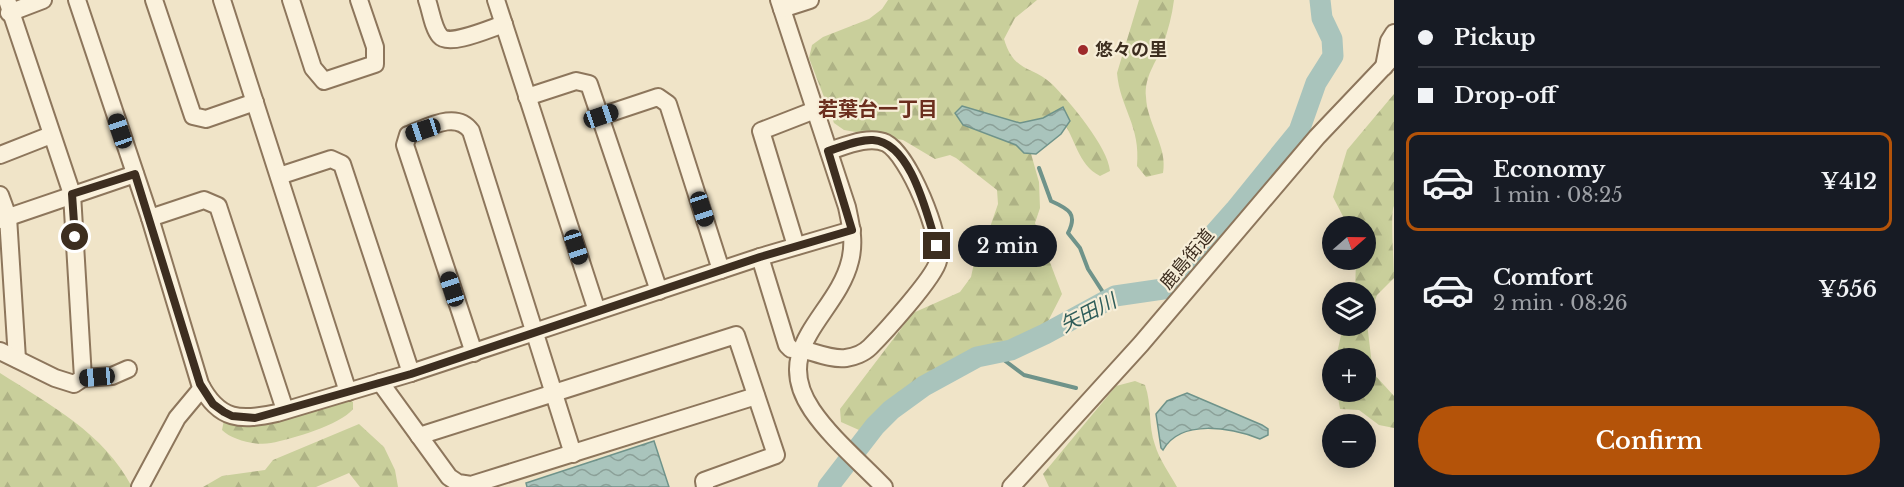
<!DOCTYPE html>
<html lang="en">
<head>
<meta charset="utf-8">
<style>
	:root { --surface:#171b24; --page:#20242c; --text:#f1f3f6; --muted:#9ea1a6; --line:#363941; --accent:#b45309 }
	body { margin:0; font-family:"Libre Baskerville","Noto Sans JP",serif; background:var(--page); color:var(--text); height:100vh; display:flex; flex-direction:column; font-size:22px; white-space:nowrap }
	* { box-sizing:border-box; margin:0 }
	p { font-size:20px; color:var(--muted) }
	.icon { flex:none; width:33px; height:33px; fill:none; stroke:currentColor; stroke-width:2; stroke-linecap:round; stroke-linejoin:round }
	.map { position:relative; flex:1; overflow:hidden }
	.details { display:flex; flex-direction:column; background:var(--surface); width:510px }
	.details>* { flex:none }
	.top-card { display:grid; align-content:center; height:132px; padding:0 24px; background:var(--surface) }
	.needle { width:39px; rotate:70deg }
	.fabs { position:absolute; left:1322px; top:216px; display:grid; gap:12px }
	.fabs a { display:grid; place-items:center; width:54px; height:54px; border-radius:50%; background:var(--surface); box-shadow:0 3px 15px #0003; font-size:30px }
	.end { position:absolute; width:27px; height:27px; margin:-14px; border:8px solid #3d2e20; background:#fff; box-shadow:0 0 0 3px #fff }
	.from { border-radius:50% }
	.bubble { position:absolute; height:42px; border-radius:21px; background:var(--surface); box-shadow:0 3px 15px #0003; font-size:20px; font-weight:600; line-height:42px; text-align:center }
	.car { position:absolute; width:18px; height:36px; margin:-18px -9px; border-radius:8px; box-shadow:0 0 4px 2px #0007; background:linear-gradient(#222 24%,#8ab4d8 0 40%,#222 0 76%,#8ab4d8 0 86%,#222 0) }
	.top-card b { display:flex; align-items:center; gap:21px; height:57px; font-size:22px }
	.top-card b+b { border-top:2px solid var(--line) }
	.top-card i { width:15px; height:15px; background:var(--text) }
	ul { padding:0; list-style:none }
	li { display:flex; align-items:center; gap:18px; height:99px; margin:0 12px 9px; padding:0 12px; border:3px solid transparent; border-radius:12px }
	li div { flex:1 }
	li b { display:block; font-size:22px }
	li em { font-style:normal; font-weight:600 }
	li.active { border-color:var(--accent) }
	li>.icon { width:54px; height:54px; stroke-width:1.5 }
	.cta { display:flex; gap:12px; margin-top:auto; padding:12px 24px }
	.cta a { flex:1; height:69px; border-radius:36px; background:var(--accent); color:#fff; font-size:24px; font-weight:600; line-height:69px; text-align:center }
	main { display:flex; flex:1; min-height:0 }
	.map>svg:first-child { display:block }
</style>
</head>
<body>
<main>
<div class="map">
<svg width="1394" height="487" viewBox="0 0 1394 487">
	<defs>
		<pattern id="forest-firs" width="22" height="20" patternUnits="userSpaceOnUse" patternTransform="scale(1.5)"><rect width="22" height="20" fill="#c9cf9b"/><path d="M5 1l3.5 6h-7zM16 11l3.5 6h-7z" fill="#aeb285"/></pattern>
		<pattern id="water-waves" width="16" height="10" patternUnits="userSpaceOnUse" patternTransform="scale(1.5)"><rect width="16" height="10" fill="#a9c4bc"/><path d="M0 5q4-4 8 0t8 0" fill="none" stroke="#8ba098"/></pattern>
	</defs>
	<rect width="100%" height="100%" fill="#f0e4c8"/>
	<g fill="url(#forest-firs)">
		<path d="M888 0H1037L1015 18 1004 39C1014 73 1031 65 1052 84 1070 102 1108 147 1110 171L1100 176C1077 164 1076 138 1061 119L1028 143 1039 182 1040 208 1035 223 1062 294 1040 337 1029 348 939 381 898 409 859 430 841 422 840 409 913 313 960 292 971 277 978 245 988 233 998 204 997 190 956 158 950 155 935 159 903 140 844 130 834 123 809 58 812 45 823 37 869 19 882 9Z"/>
		<path d="M1139 0H1174C1172 16 1168 30 1163 45 1156 63 1144 77 1146 97 1147 124 1168 147 1163 173L1146 177 1137 166C1141 126 1120 108 1117 73Z"/>
		<path d="M1394 94V206C1390 212 1394 266 1394 278L1377 295 1367 323 1373 373 1394 396V428L1379 425 1359 410 1340 409 1337 392H1365V358H1336L1343 326H1365V292H1355L1356 260H1365V226H1348L1333 197 1347 150Z"/>
		<path d="M0 373C50 405 104 433 132 487H0Z"/>
		<path d="M1135 381 1145 385C1152 404 1148 426 1155 445 1159 459 1170 474 1177 487H1049L1043 474 1116 386Z"/>
		<path d="M349 399 353 402V409C340 425 292 439 271 443 256 446 232 440 222 430L224 420Z"/>
		<polygon points="359,424 384,447 395,470 398,487 360,487 349,473 316,487 203,487 222,476 265,470 273,460"/>
	</g>
	<g fill="url(#water-waves)" stroke="#6f938a" stroke-width="1.5">
		<polygon points="962,106 1020,123 1043,118 1063,107 1070,121 1061,134 1036,154 1024,153 1016,145 963,125 955,113"/>
		<path d="M1187 393 1262 425 1268 429V435L1260 439C1232 428 1181 418 1163 450L1161 448 1156 414 1167 401Z"/>
		<polygon points="654,441 669,487 527,487 526,483"/>
	</g>
	<g fill="none" stroke-linecap="round" stroke-linejoin="round">
		<g stroke="#6f938a" stroke-width="4">
			<path d="M1039 168 1051 201C1069 209 1078 214 1068 233L1080 248 1088 269 1108 300"/>
			<polyline points="996,354 1024,375 1076,388"/>
		</g>
		<polyline stroke="#a9c4bc" stroke-width="21" points="828,487 875,426 891,410 924,386 977,357 1011,350 1045,334 1115,296 1163,289 1174,279 1235,210 1299,131 1316,83 1333,56 1332,39 1322,18 1320,0"/>
		<g stroke="#8d765c" stroke-width="20">
			<g id="minor">
				<path d="M77 0 150 218 200 384C219 421 241 421 277 413L411 373 760 257 852 230"/>
				<polyline points="154,0 193,116 206,119 255,102"/>
				<polyline points="222,0 348,392"/>
				<polyline points="291,0 313,68 324,81 375,64 375,47 359,0"/>
				<path d="M427 0C431 11 433 28 440 36 449 47 491 28 504 24"/>
				<polyline points="496,0 597,311"/>
				<path d="M779 0 847 207C851 226 855 242 850 261 837 315 769 347 812 410 831 438 860 462 884 487"/>
				<polyline points="782,9 810,0"/>
				<polyline points="9,13 43,0"/>
				<polyline points="1384,67 1389,41 1394,33"/>
				<polyline points="527,97 576,81 589,84 659,291"/>
				<polyline points="601,116 658,97 668,104 721,270"/>
				<polyline points="0,155 51,135"/>
				<polyline points="279,176 331,159 342,164 411,373"/>
				<polyline points="0,195 8,217 17,359"/>
				<polyline points="150,218 204,200 218,206 285,410"/>
				<polyline points="0,220 135,174"/>
				<polyline points="796,246 761,131 815,110"/>
				<polyline points="760,257 787,345 791,349"/>
				<path d="M801 349C814 352 832 360 846 358 854 357 864 353 870 347 883 334 935 277 938 261 942 237 909 155 886 143 869 135 845 146 829 151"/>
				<polyline points="0,351 55,378 74,384 83,378 72,194 7,0"/>
				<path d="M474 353 405 145 408 135C427 128 456 110 471 131L573 454"/>
				<polyline points="83,378 112,376 128,369"/>
				<polyline points="380,382 449,477 458,483 471,485 756,396"/>
				<polyline points="419,436 736,335 776,455 704,481 705,487"/>
				<polyline points="140,487 177,418 202,388"/>
				<polyline points="1011,487 1141,344 1317,137 1394,56"/>
			</g>
		</g>
		<use href="#minor" stroke="#faf1dc" stroke-width="16"/>
	</g>
	<g fill="none" stroke-linecap="round" stroke-linejoin="round">
		<path stroke="#3d2e20" stroke-width="8" d="M75 237 72 194 135 174 200 384 213 404 224 412 232 416 255 418 411 374 760 257 852 230 828 151C842 147 859 139 873 140 912 143 927 216 937 246"/>
	</g>
	<circle fill="#9e2a2b" stroke="#f7eed8" stroke-width="2" cx="1083" cy="50" r="6"/>
	<g text-anchor="middle" stroke-width="4.5" stroke-linejoin="round" paint-order="stroke">
		<g font-size="18" font-weight="bold" fill="#3d2e20" stroke="#f7eed8" text-anchor="start">
			<text x="1095" y="56">悠々の里</text>
		</g>
		<g font-size="18" fill="#3d2e20" stroke="#f7eed8">
			<text transform="translate(1187 259) rotate(-50)" y="6">鹿島街道</text>
		</g>
		<g font-size="20" font-weight="bold" fill="#6b2e1e" stroke="#f7eed8">
			<text x="878" y="116">若葉台一丁目</text>
		</g>
		<g font-size="20" font-style="italic" fill="#2f5d5a" stroke="#f7eed8">
			<text transform="translate(1088 313) rotate(-27)" y="7">矢田川</text>
		</g>
	</g>
</svg>
<div class="fabs">
<a><svg class="needle" viewBox="-14 -14 28 28"><path d="M0-13l5 13h-10z" fill="#e53935"/><path d="M0 13l5-13h-10z" fill="#9ea1a6"/></svg></a>
<a><svg class="icon" aria-label="layers" viewBox="0 0 24 24"><path d="M12 4l9 5-9 5-9-5zM3 14l9 5 9-5"/></svg></a>
<a>+</a>
<a>−</a>
</div>
<i class="end from" style="left:75px;top:237px"></i>
<i class="end" style="left:937px;top:246px"></i>
<div class="bubble" style="left:958px;top:225px;width:99px">2 min</div>
<i class="car" style="left:601px;top:116px;rotate:71deg"></i>
<i class="car" style="left:423px;top:130px;rotate:252deg"></i>
<i class="car" style="left:120px;top:131px;rotate:341deg"></i>
<i class="car" style="left:702px;top:209px;rotate:162deg"></i>
<i class="car" style="left:576px;top:247px;rotate:162deg"></i>
<i class="car" style="left:452px;top:289px;rotate:342deg"></i>
<i class="car" style="left:97px;top:377px;rotate:265deg"></i>
</div>
<section class="details">
<div class="top-card">
<b><i class="from"></i>Pickup</b>
<b><i></i>Drop-off</b>
</div>
<ul>
<li class="active"><svg class="icon" aria-label="car" viewBox="0 0 24 24"><path d="M5 17H2v-5l4-1 3-4h7l3 4 3 1v5h-3M9 17h6M6 11h13"/><circle cx="7" cy="17" r="2"/><circle cx="17" cy="17" r="2"/></svg><div><b>Economy</b><p>1 min · 08:25</p></div><em>¥412</em></li>
<li><svg class="icon" aria-label="car" viewBox="0 0 24 24"><path d="M5 17H2v-5l4-1 3-4h7l3 4 3 1v5h-3M9 17h6M6 11h13"/><circle cx="7" cy="17" r="2"/><circle cx="17" cy="17" r="2"/></svg><div><b>Comfort</b><p>2 min · 08:26</p></div><em>¥556</em></li>
</ul>
<div class="cta"><a>Confirm</a></div>
</section>
</main>
</body>
</html>
